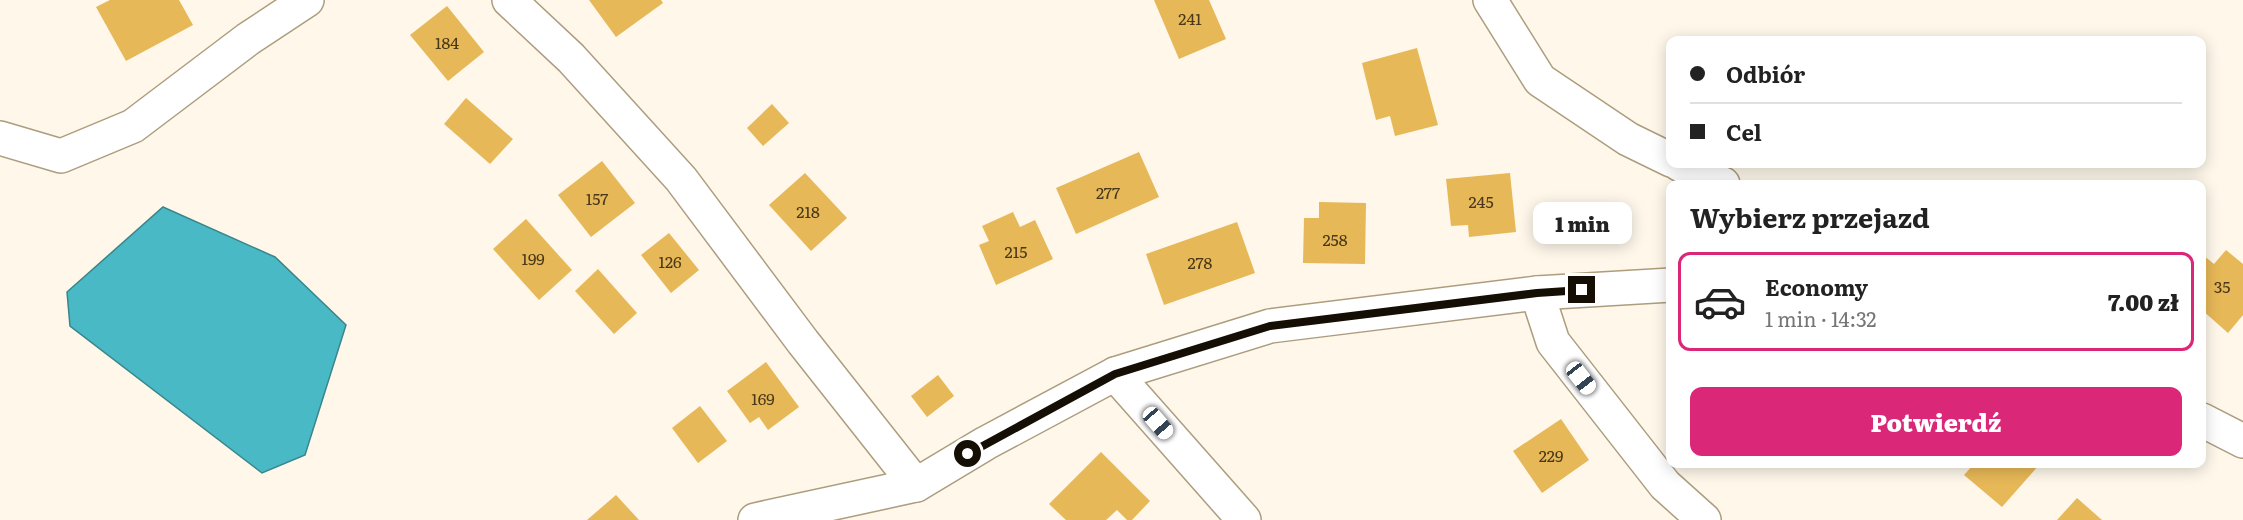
<!DOCTYPE html>
<html lang="pl">
<head>
<meta charset="utf-8">
<style>
	:root { --surface:#fff; --page:#f6f6f6; --text:#222; --muted:#767676; --line:#e0e0e0; --accent:#db2777 }
	body { margin:0; font-family:Literata,serif; background:var(--page); color:var(--text); height:100vh; display:flex; flex-direction:column; font-size:22px; white-space:nowrap }
	* { box-sizing:border-box; margin:0 }
	p { font-size:20px; color:var(--muted) }
	.icon { flex:none; width:33px; height:33px; fill:none; stroke:currentColor; stroke-width:2; stroke-linecap:round; stroke-linejoin:round }
	.map { position:relative; flex:1; overflow:hidden }
	.details { position:absolute; left:1666px; top:180px; width:540px; height:288px; display:flex; flex-direction:column; background:var(--surface); border-radius:12px; box-shadow:0 3px 15px #0003 }
	.details>* { flex:none }
	.banner { position:absolute; left:1666px; top:36px; width:540px; height:132px; border-radius:12px; box-shadow:0 3px 15px #0003; display:grid; align-content:center; height:132px; padding:0 24px; background:var(--surface) }
	.end { position:absolute; width:27px; height:27px; margin:-14px; border:8px solid #140e04; background:#fff; box-shadow:0 0 0 3px #fff }
	.from { border-radius:50% }
	.bubble { position:absolute; height:42px; border-radius:12px; background:var(--surface); box-shadow:0 3px 15px #0003; font-size:20px; font-weight:800; line-height:42px; text-align:center }
	.car { position:absolute; width:18px; height:36px; margin:-18px -9px; border-radius:8px; box-shadow:0 0 4px 2px #0007; background:linear-gradient(#fff 24%,#345 0 40%,#fff 0 76%,#345 0 86%,#fff 0) }
	.banner b { display:flex; align-items:center; gap:21px; height:57px; font-size:22px }
	.banner b+b { border-top:2px solid var(--line) }
	.banner i { width:15px; height:15px; background:var(--text) }
	ul { padding:0; list-style:none }
	li { display:flex; align-items:center; gap:18px; height:99px; margin:0 12px 9px; padding:0 12px; border:3px solid transparent; border-radius:12px }
	li div { flex:1 }
	li b { display:block; font-size:22px }
	li em { font-style:normal; font-weight:800 }
	li.active { border-color:var(--accent) }
	li>.icon { width:54px; height:54px; stroke-width:1.5 }
	h2 { padding:0 24px; font-size:27px; line-height:72px }
	.button { display:flex; gap:12px; margin-top:auto; padding:12px 24px }
	.button a { flex:1; height:69px; border-radius:12px; background:var(--accent); color:#fff; font-size:24px; font-weight:800; line-height:69px; text-align:center }
	.map>svg:first-child { display:block }
</style>
</head>
<body>
<div class="map">
<svg width="2243" height="520" viewBox="0 0 2243 520">
	<rect width="100%" height="100%" fill="#fef7ea"/>
	<polygon fill="#49b9c5" stroke="#39868b" stroke-width="1.5" points="163,207 275,257 346,325 305,455 262,473 70,326 67,292"/>
	<g fill="#e7b857">
		<polygon points="110,0 179,0 193,25 126,61 96,7"/>
		<polygon points="589,0 661,0 663,3 616,37"/>
		<polygon points="1154,0 1209,0 1226,39 1179,59"/>
		<polygon points="447,6 484,52 448,81 410,35"/>
		<polygon points="1417,48 1438,125 1395,136 1390,116 1376,120 1362,63"/>
		<polygon points="466,98 513,139 490,164 444,124"/>
		<polygon points="772,104 789,123 763,146 747,128"/>
		<polygon points="1139,152 1159,197 1076,234 1056,188"/>
		<polygon points="602,161 635,203 591,237 558,195"/>
		<polygon points="805,173 847,218 811,251 769,205"/>
		<polygon points="1510,173 1516,232 1469,237 1468,225 1451,226 1446,179"/>
		<polygon points="1319,202 1366,203 1365,264 1303,263 1304,218 1319,218"/>
		<polygon points="1013,212 1020,227 1035,220 1053,259 996,285 979,245 989,241 982,226"/>
		<polygon points="526,219 572,270 539,300 493,249"/>
		<polygon points="1237,222 1255,273 1164,305 1146,254"/>
		<polygon points="669,233 699,270 671,293 641,255"/>
		<polygon points="2226,250 2243,264 2243,315 2228,333 2202,310 2202,256 2203,255 2214,264"/>
		<polygon points="598,269 637,313 614,334 575,291"/>
		<polygon points="766,362 799,407 768,430 759,417 750,423 727,391"/>
		<polygon points="938,375 954,396 927,417 911,396"/>
		<polygon points="700,406 727,441 698,463 672,428"/>
		<polygon points="1561,419 1589,460 1542,493 1513,451"/>
		<polygon points="1101,452 1150,501 1132,520 1127,520 1117,510 1106,520 1066,520 1049,504"/>
		<polygon points="1974,464 2038,464 2039,465 2002,507 1964,475"/>
		<polygon points="616,495 639,520 587,520"/>
		<polygon points="2077,498 2102,520 2057,520"/>
	</g>
	<g fill="none" stroke-linecap="round" stroke-linejoin="round">
		<g stroke="#ad9d7e" stroke-width="36">
			<g id="minor">
				<polyline points="509,0 571,58 681,179 803,342 916,485"/>
				<polyline points="0,138 61,156 133,126 248,39 307,0"/>
				<polyline points="1537,293 1553,342 1665,485 1704,520"/>
				<polyline points="1115,374 1244,520"/>
				<polyline points="755,520 916,485 986,443 1115,374 1270,326 1537,293 1671,285"/>
			</g>
		</g>
		<g stroke="#ad9d7e" stroke-width="36">
			<g id="tertiary">
				<polyline points="1490,0 1540,80 1628,139 1671,160"/>
				<polyline points="1679,164 1723,184"/>
				<polyline points="2202,420 2243,441"/>
			</g>
		</g>
		<use href="#minor" stroke="#fff" stroke-width="33"/>
		<use href="#tertiary" stroke="#fff" stroke-width="33"/>
	</g>
	<g fill="none" stroke-linecap="round" stroke-linejoin="round">
		<polyline stroke="#140e04" stroke-width="8" points="968,454 1115,374 1270,326 1537,293 1582,290"/>
	</g>
	<g text-anchor="middle" stroke-width="5" stroke-linejoin="round" paint-order="stroke">
		<g font-size="16" fill="#493819">
			<text x="1190" y="25">241</text>
			<text x="447" y="49">184</text>
			<text x="1108" y="199">277</text>
			<text x="597" y="205">157</text>
			<text x="1481" y="208">245</text>
			<text x="808" y="218">218</text>
			<text x="1335" y="246">258</text>
			<text x="1016" y="258">215</text>
			<text x="533" y="265">199</text>
			<text x="670" y="268">126</text>
			<text x="1200" y="269">278</text>
			<text x="2222" y="293">35</text>
			<text x="763" y="405">169</text>
			<text x="1551" y="462">229</text>
		</g>
	</g>
</svg>
<i class="end from" style="left:968px;top:454px"></i>
<i class="end" style="left:1582px;top:290px"></i>
<div class="bubble" style="left:1533px;top:202px;width:99px">1 min</div>
<i class="car" style="left:1581px;top:378px;rotate:142deg"></i>
<i class="car" style="left:1158px;top:423px;rotate:139deg"></i>
<div class="banner">
<b><i class="from"></i>Odbiór</b>
<b><i></i>Cel</b>
</div>
<section class="details">
<h2>Wybierz przejazd</h2>
<ul>
<li class="active"><svg class="icon" aria-label="car" viewBox="0 0 24 24"><path d="M5 17H2v-5l4-1 3-4h7l3 4 3 1v5h-3M9 17h6M6 11h13"/><circle cx="7" cy="17" r="2"/><circle cx="17" cy="17" r="2"/></svg><div><b>Economy</b><p>1 min · 14:32</p></div><em>7.00 zł</em></li>
</ul>
<div class="button"><a>Potwierdź</a></div>
</section>
</div>
</body>
</html>
